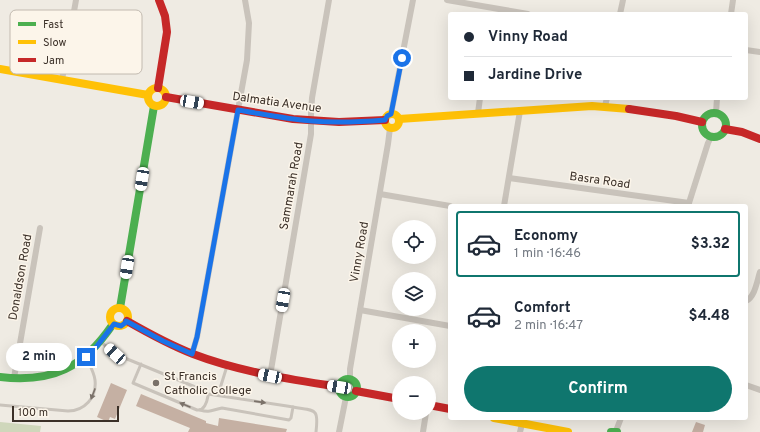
<!DOCTYPE html>
<html lang="en">
<head>
<meta charset="utf-8">
<style>
	:root { --surface:#fff; --page:#f2f2f3; --text:#1f2937; --muted:#747a83; --line:#e0e1e3; --accent:#0f766e }
	body { margin:0; font-family:Overpass,sans-serif; background:var(--page); color:var(--text); height:100vh; display:flex; flex-direction:column; font-size:15px; white-space:nowrap }
	* { box-sizing:border-box; margin:0 }
	p { font-size:13px; color:var(--muted) }
	.icon { flex:none; width:22px; height:22px; fill:none; stroke:currentColor; stroke-width:2; stroke-linecap:round; stroke-linejoin:round }
	.map { position:relative; flex:1; overflow:hidden }
	.details { position:absolute; left:448px; top:204px; width:300px; height:216px; display:flex; flex-direction:column; background:var(--surface); border-radius:4px; box-shadow:0 4px 16px #0002 }
	.details>* { flex:none }
	.guide { position:absolute; left:448px; top:12px; width:300px; height:88px; border-radius:4px; box-shadow:0 4px 16px #0002; display:grid; align-content:center; height:88px; padding:0 16px; background:var(--surface) }
	.fabs { position:absolute; left:392px; top:220px; display:grid; gap:8px }
	.fabs a { display:grid; place-items:center; width:44px; height:44px; border-radius:50%; background:var(--surface); box-shadow:0 4px 16px #0002; font-size:20px }
	.scale { position:absolute; left:12px; bottom:10px; width:107px; box-sizing:border-box; padding-left:4px; border:2px solid #3b3028; border-top:0; font-size:11px; line-height:14px; white-space:nowrap; color:#3b3028; -webkit-text-stroke:3px #fcf5ea; paint-order:stroke }
	.end { position:absolute; width:18px; height:18px; margin:-9px; border:5px solid #1a73e8; background:#fff; box-shadow:0 0 0 2px #fff }
	.from { border-radius:50% }
	.bubble { position:absolute; height:28px; border-radius:14px; background:var(--surface); box-shadow:0 4px 16px #0002; font-size:13px; font-weight:700; line-height:28px; text-align:center }
	.car { position:absolute; width:12px; height:24px; margin:-12px -6px; border-radius:5px; box-shadow:0 0 3px 1px #0007; background:linear-gradient(#fff 24%,#345 0 40%,#fff 0 76%,#345 0 86%,#fff 0) }
	.guide b { display:flex; align-items:center; gap:14px; height:38px; font-size:15px }
	.guide b+b { border-top:1px solid var(--line) }
	.guide i { width:10px; height:10px; background:var(--text) }
	ul { padding:7px 0 0; list-style:none }
	li { display:flex; align-items:center; gap:12px; height:66px; margin:0 8px 6px; padding:0 8px; border:2px solid transparent; border-radius:4px }
	li div { flex:1 }
	li b { display:block; font-size:15px }
	li em { font-style:normal; font-weight:700 }
	li.selected { border-color:var(--accent) }
	li>.icon { width:36px; height:36px; stroke-width:1.5 }
	.cta { display:flex; gap:8px; margin-top:auto; padding:8px 16px }
	.cta a { flex:1; height:46px; border-radius:24px; background:var(--accent); color:#fff; font-size:16px; font-weight:700; line-height:46px; text-align:center }
	.map>svg:first-child { display:block }
</style>
</head>
<body>
<div class="map">
<svg width="760" height="432" viewBox="0 0 760 432">
	<rect width="100%" height="100%" fill="#efebe3"/>
	<polygon fill="#cfd7bb" points="0,422 41,426 40,432 0,432"/>
	<g fill="#c5b0a3">
		<polygon points="111,383 127,390 115,419 110,417 108,422 97,417"/>
		<polygon points="141,394 206,421 206,423 218,426 219,418 287,429 286,432 188,432 190,428 136,406"/>
		<polygon points="696,422 705,425 703,432 692,432"/>
	</g>
	<g fill="none" stroke-linecap="round" stroke-linejoin="round">
		<g stroke="#c9c3bb" stroke-width="3">
			<path d="M101 342 115 354 205 391 208 394V396C207 402 204 411 197 410L133 383 141 364"/>
			<polyline points="218,395 227,366"/>
			<path d="M0 405 68 411C84 411 97 398 95 380 94 372 89 364 86 357"/>
			<path d="M293 407C315 411 319 407 316 432"/>
			<path d="M200 410C210 413 212 410 222 408L289 420 291 418 293 407 287 406 208 394"/>
		</g>
		<g stroke="#c9c3bb" stroke-width="6">
			<polyline points="447,0 528,14"/>
			<polyline points="620,14 623,0"/>
			<polyline points="731,14 733,0"/>
			<polyline points="746,50 760,52"/>
			<polyline points="62,80 76,0"/>
			<polyline points="605,106 607,98"/>
			<polyline points="478,113 480,98"/>
			<polyline points="716,113 717,98"/>
			<polyline points="391,114 413,0"/>
			<polyline points="509,178 689,203"/>
			<polyline points="380,194 450,206"/>
			<polyline points="504,206 520,111"/>
			<polyline points="688,206 708,143 711,137"/>
			<path d="M746 301C755 297 757 281 760 272"/>
			<polyline points="360,310 450,326"/>
			<polyline points="192,354 197,337 247,60 249,23 245,0"/>
			<polyline points="270,376 311,134 311,114 312,98 329,0"/>
			<polyline points="14,378 40,228"/>
			<polyline points="350,379 350,369 360,310 388,144 390,128"/>
			<polyline points="746,385 760,390"/>
			<polyline points="616,431 621,418"/>
			<polyline points="339,432 346,397"/>
			<polyline points="423,432 426,413"/>
			<polyline points="520,432 522,424"/>
		</g>
		<g stroke="#4caf50" stroke-width="8">
			<circle cx="714" cy="125" r="12"/>
			<polyline points="120,308 154,106"/>
			<path d="M0 377C53 383 83 368 113 324"/>
			<circle cx="348" cy="388" r="9"/>
			<polyline points="611,432 617,432"/>
		</g>
		<g stroke="#ffc107" stroke-width="8">
			<polyline points="0,69 148,95"/>
			<circle cx="157" cy="97" r="9"/>
			<circle cx="392" cy="121" r="7"/>
			<polyline points="399,119 592,106 629,109"/>
			<circle cx="119" cy="317" r="9"/>
			<polyline points="494,418 568,432"/>
		</g>
		<g stroke="#c62828" stroke-width="8">
			<polyline points="158,88 167,32 165,16 159,0"/>
			<polyline points="166,97 293,119 339,122 385,120"/>
			<polyline points="629,109 676,116 702,122"/>
			<polyline points="725,129 742,132 760,139"/>
			<path d="M127 321C148 333 170 345 193 354 240 372 290 379 339 387"/>
			<polyline points="356,391 399,399"/>
			<polyline points="429,405 450,409"/>
		</g>
	</g>
	<defs><path id="oneway-solid" d="M-6-.8H1V-3.2L6.5 0L1 3.2V.8H-6Z"/></defs>
	<g fill="#7b726a">
		<use href="#oneway-solid" transform="translate(93 394) rotate(111)"/>
		<use href="#oneway-solid" transform="translate(260 402) rotate(8)"/>
		<use href="#oneway-solid" transform="translate(185 405) rotate(-157)"/>
	</g>
	<g fill="none" stroke-linecap="round" stroke-linejoin="round">
		<path stroke="#1a73e8" stroke-width="5" d="M86 357 97 346 114 324 121 326 125 323 126 321 163 341 192 354 197 337 238 110C263 114 287 119 311 121 335 123 360 122 385 120L387 116 391 114 402 58"/>
	</g>
	<circle fill="#7a7169" stroke="#fcf5ea" stroke-width="1.5" cx="156" cy="383" r="4"/>
	<g text-anchor="middle" stroke-width="3" stroke-linejoin="round" paint-order="stroke">
		<g font-size="12" fill="#3b3028" stroke="#fcf5ea">
			<text transform="translate(277 102) rotate(8)" y="4">Dalmatia Avenue</text>
			<text transform="translate(600 180) rotate(8)" y="4">Basra Road</text>
			<text transform="translate(291 186) rotate(-80)" y="4">Sammarah Road</text>
			<text transform="translate(359 252) rotate(-80)" y="4">Vinny Road</text>
			<text transform="translate(20 277) rotate(-80)" y="4">Donaldson Road</text>
		</g>
		<g font-size="12" fill="#3b3028" stroke="#fcf5ea" text-anchor="start">
			<text x="164" y="380">St Francis<tspan x="164" dy="14">Catholic College</tspan></text>
		</g>
	</g>
	<rect x="10" y="10" width="132" height="64" rx="6" fill="#fcf5ea" stroke="#c2bab0" stroke-width="1"/>
	<rect x="18" y="22" width="18" height="4" fill="#4caf50"/>
	<rect x="18" y="40" width="18" height="4" fill="#ffc107"/>
	<rect x="18" y="58" width="18" height="4" fill="#c62828"/>
	<g font-size="11" fill="#3b3028">
		<text x="43" y="28">Fast</text>
		<text x="43" y="46">Slow</text>
		<text x="43" y="64">Jam</text>
	</g>
</svg>
<div class="fabs">
<a><svg class="icon" aria-label="locate" viewBox="0 0 24 24"><circle cx="12" cy="12" r="6"/><path d="M12 2v4M12 18v4M2 12h4M18 12h4"/></svg></a>
<a><svg class="icon" aria-label="layers" viewBox="0 0 24 24"><path d="M12 4l9 5-9 5-9-5zM3 14l9 5 9-5"/></svg></a>
<a>+</a>
<a>−</a>
</div>
<div class="scale">100 m</div>
<i class="end from" style="left:402px;top:58px"></i>
<i class="end" style="left:86px;top:357px"></i>
<div class="bubble" style="left:6px;top:343px;width:66px">2 min</div>
<i class="car" style="left:192px;top:102px;rotate:100deg"></i>
<i class="car" style="left:142px;top:179px;rotate:189deg"></i>
<i class="car" style="left:127px;top:267px;rotate:189deg"></i>
<i class="car" style="left:283px;top:300px;rotate:190deg"></i>
<i class="car" style="left:115px;top:354px;rotate:312deg"></i>
<i class="car" style="left:270px;top:376px;rotate:282deg"></i>
<i class="car" style="left:339px;top:387px;rotate:279deg"></i>
<div class="guide">
<b><i class="from"></i>Vinny Road</b>
<b><i></i>Jardine Drive</b>
</div>
<section class="details">
<ul>
<li class="selected"><svg class="icon" aria-label="car" viewBox="0 0 24 24"><path d="M5 17H2v-5l4-1 3-4h7l3 4 3 1v5h-3M9 17h6M6 11h13"/><circle cx="7" cy="17" r="2"/><circle cx="17" cy="17" r="2"/></svg><div><b>Economy</b><p>1 min · 16:46</p></div><em>$3.32</em></li>
<li><svg class="icon" aria-label="car" viewBox="0 0 24 24"><path d="M5 17H2v-5l4-1 3-4h7l3 4 3 1v5h-3M9 17h6M6 11h13"/><circle cx="7" cy="17" r="2"/><circle cx="17" cy="17" r="2"/></svg><div><b>Comfort</b><p>2 min · 16:47</p></div><em>$4.48</em></li>
</ul>
<div class="cta"><a>Confirm</a></div>
</section>
</div>
</body>
</html>
